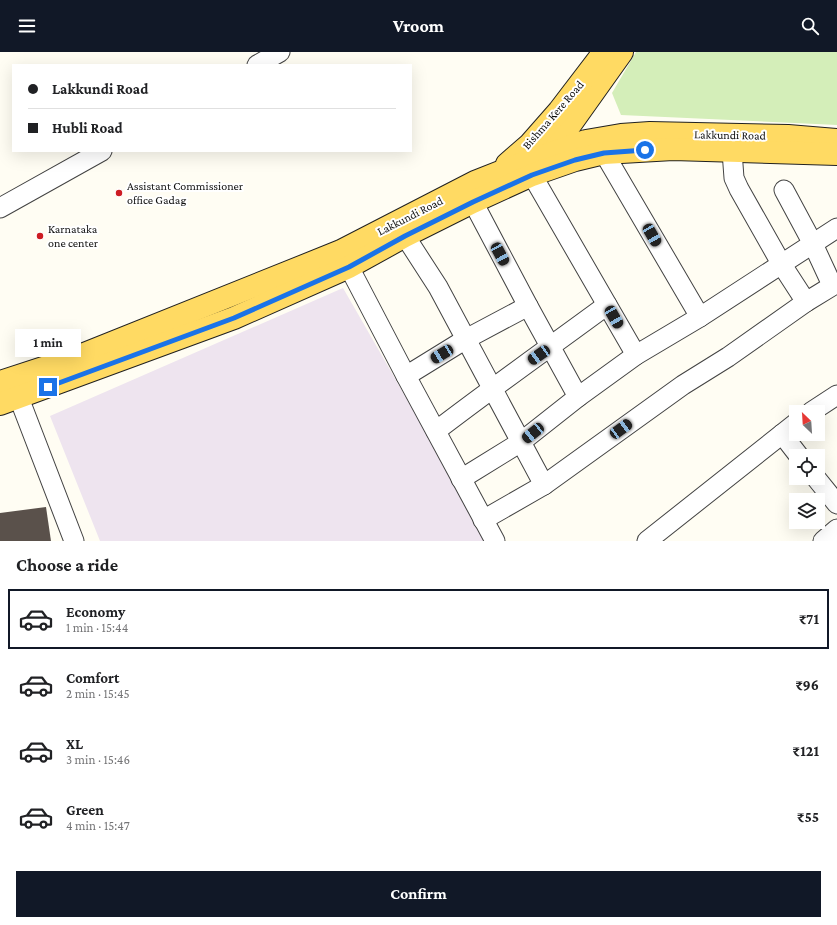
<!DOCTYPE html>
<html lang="en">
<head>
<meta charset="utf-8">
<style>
	:root { --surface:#fff; --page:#f6f6f6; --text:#202124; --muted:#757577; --line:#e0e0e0; --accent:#111827 }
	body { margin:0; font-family:"Crimson Pro",serif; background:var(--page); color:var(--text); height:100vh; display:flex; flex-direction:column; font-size:15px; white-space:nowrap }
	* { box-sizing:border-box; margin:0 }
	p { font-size:13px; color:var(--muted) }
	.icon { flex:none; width:22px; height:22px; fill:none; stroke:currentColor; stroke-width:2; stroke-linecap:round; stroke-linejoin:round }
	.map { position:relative; height:489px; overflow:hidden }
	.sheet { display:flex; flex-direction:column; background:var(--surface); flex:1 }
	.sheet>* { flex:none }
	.hud { position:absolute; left:12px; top:12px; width:400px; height:88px; border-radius:0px; box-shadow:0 4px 16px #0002; display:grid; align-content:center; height:88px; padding:0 16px; background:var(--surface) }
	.needle { width:26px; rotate:335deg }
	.fabs { position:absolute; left:789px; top:353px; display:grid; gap:8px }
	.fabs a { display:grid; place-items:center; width:36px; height:36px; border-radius:0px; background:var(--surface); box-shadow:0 4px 16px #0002; font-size:20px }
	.end { position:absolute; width:18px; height:18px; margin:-9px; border:5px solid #1a73e8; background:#fff; box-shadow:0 0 0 2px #fff }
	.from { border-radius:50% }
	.bubble { position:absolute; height:28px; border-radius:0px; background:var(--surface); box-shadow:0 4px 16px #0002; font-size:13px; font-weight:700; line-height:28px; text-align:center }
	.car { position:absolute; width:12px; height:24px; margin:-12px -6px; border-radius:5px; box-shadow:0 0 3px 1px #0007; background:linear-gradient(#222 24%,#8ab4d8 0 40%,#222 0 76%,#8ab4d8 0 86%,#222 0) }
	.hud b { display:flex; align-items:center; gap:14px; height:38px; font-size:15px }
	.hud b+b { border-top:1px solid var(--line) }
	.hud i { width:10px; height:10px; background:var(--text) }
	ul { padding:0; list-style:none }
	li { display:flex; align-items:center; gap:12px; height:60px; margin:0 8px 6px; padding:0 8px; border:2px solid transparent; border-radius:0px }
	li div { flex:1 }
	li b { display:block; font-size:15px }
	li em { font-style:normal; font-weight:700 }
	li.on { border-color:var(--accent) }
	li>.icon { width:36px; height:36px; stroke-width:1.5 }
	h2 { padding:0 16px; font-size:18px; line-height:48px }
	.primary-button { display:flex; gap:8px; margin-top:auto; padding:8px 16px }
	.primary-button a { flex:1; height:46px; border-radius:0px; background:var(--accent); color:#fff; font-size:16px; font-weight:700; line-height:46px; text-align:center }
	header { display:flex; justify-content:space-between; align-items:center; height:52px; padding:0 16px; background:var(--accent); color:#fff; font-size:18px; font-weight:700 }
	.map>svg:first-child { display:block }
</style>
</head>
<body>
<header><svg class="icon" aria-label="menu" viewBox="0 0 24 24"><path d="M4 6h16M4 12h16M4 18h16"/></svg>Vroom<svg class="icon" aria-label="search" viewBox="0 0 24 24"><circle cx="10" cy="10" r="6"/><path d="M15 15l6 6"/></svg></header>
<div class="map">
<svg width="837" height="489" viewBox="0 0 837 489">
	<rect width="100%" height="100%" fill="#fffdf3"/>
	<polygon fill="#eee4ef" points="343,236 487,486 482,489 100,489 50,364"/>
	<polygon fill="#d4eeb9" points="636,0 837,0 837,73 621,63 612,41"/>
	<polygon fill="#5a514b" points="46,455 51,489 0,489 0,461"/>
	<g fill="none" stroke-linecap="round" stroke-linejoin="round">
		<g stroke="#434343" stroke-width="21">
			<g id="minor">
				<polyline points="257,13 280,0"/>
				<polyline points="732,99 734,126 739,137 782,213 806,250"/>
				<polyline points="604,101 700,265"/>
				<polyline points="532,123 636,303"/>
				<polyline points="784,138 813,192 832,233"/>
				<polyline points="473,150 528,254 578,345"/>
				<polyline points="0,156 102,99"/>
				<polyline points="405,184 438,235 544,433"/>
				<polyline points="349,215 406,324 495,489"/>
				<polyline points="406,324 466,287 528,254"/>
				<polyline points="19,346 74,489"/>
				<polyline points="811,360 837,343"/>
				<path d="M436 379C492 336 550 295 607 253"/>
				<polyline points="782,382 799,404"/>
				<polyline points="816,426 837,452"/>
				<polyline points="461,427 521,390 578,345 636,303 700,265 837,176"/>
				<polyline points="483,468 544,433 683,333 728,305 806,250 837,231"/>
				<polyline points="647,489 796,371"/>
				<polyline points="823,489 837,477"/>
			</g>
		</g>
		<g stroke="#212121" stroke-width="24">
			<g id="major">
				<polyline points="548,104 622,0"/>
				<polyline points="507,112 530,92 559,59 604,0"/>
				<polyline points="0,330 77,305 341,199 475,130 523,111 586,89 621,83 650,81 788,84 837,88"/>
				<polyline points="0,352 234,266 349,215 405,184 473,150 532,123 575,108 604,101 673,97 837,102"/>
			</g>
		</g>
		<use href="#minor" stroke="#fff" stroke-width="19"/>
		<use href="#major" stroke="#ffda63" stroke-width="22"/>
	</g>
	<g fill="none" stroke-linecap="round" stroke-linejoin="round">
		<polyline stroke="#1a73e8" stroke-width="5" points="48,335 234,266 349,215 405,184 473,150 532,123 575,108 604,101 645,98"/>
	</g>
	<g fill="#cd1c23" stroke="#fff" stroke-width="1.5">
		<circle cx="119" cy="141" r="4"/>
		<circle cx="40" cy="184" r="4"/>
	</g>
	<g text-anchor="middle" stroke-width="4" stroke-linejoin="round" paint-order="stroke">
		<g font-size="12" fill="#101010" stroke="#fff">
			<text transform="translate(553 63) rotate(-49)" y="4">Bishma Kere Road</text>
			<text transform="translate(730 83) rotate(1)" y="4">Lakkundi Road</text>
			<text transform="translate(410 164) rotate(-27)" y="4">Lakkundi Road</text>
		</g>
		<g font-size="12" fill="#101010" stroke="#fff" text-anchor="start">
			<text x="127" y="138">Assistant Commissioner<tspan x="127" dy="14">office Gadag</tspan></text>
			<text x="48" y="181">Karnataka<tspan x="48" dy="14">one center</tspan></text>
		</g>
	</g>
</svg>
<div class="fabs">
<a><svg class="needle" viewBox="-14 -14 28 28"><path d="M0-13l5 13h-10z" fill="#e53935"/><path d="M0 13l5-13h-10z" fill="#757577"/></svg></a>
<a><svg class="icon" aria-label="locate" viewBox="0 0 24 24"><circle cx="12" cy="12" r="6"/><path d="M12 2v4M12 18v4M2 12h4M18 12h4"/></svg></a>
<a><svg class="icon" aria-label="layers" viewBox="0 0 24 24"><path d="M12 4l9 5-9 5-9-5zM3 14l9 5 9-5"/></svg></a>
</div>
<i class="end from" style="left:645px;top:98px"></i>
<i class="end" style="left:48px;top:335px"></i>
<div class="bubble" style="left:15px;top:277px;width:66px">1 min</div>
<i class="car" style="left:652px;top:183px;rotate:150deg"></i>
<i class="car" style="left:500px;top:202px;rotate:152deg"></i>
<i class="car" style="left:614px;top:265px;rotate:150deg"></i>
<i class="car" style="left:442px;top:302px;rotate:239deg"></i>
<i class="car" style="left:539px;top:303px;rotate:235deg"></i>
<i class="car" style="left:621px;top:377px;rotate:54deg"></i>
<i class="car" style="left:533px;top:381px;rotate:231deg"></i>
<div class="hud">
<b><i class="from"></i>Lakkundi Road</b>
<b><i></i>Hubli Road</b>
</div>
</div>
<section class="sheet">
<h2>Choose a ride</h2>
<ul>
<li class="on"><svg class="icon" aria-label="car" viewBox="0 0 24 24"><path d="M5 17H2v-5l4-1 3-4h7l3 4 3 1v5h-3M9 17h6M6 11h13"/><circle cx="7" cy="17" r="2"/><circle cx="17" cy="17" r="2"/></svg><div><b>Economy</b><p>1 min · 15:44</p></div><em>₹71</em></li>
<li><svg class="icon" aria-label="car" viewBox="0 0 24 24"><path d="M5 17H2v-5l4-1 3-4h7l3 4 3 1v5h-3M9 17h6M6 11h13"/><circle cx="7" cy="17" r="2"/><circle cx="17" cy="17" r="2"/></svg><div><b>Comfort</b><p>2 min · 15:45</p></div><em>₹96</em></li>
<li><svg class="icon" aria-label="car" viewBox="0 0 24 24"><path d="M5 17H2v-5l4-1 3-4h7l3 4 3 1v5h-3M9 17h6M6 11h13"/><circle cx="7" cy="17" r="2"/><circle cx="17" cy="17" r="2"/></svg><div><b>XL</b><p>3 min · 15:46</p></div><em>₹121</em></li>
<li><svg class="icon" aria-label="car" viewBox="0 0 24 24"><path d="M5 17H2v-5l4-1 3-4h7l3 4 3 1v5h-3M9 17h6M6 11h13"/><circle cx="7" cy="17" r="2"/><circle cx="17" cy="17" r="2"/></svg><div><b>Green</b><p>4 min · 15:47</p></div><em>₹55</em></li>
</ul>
<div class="primary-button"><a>Confirm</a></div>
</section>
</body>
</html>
